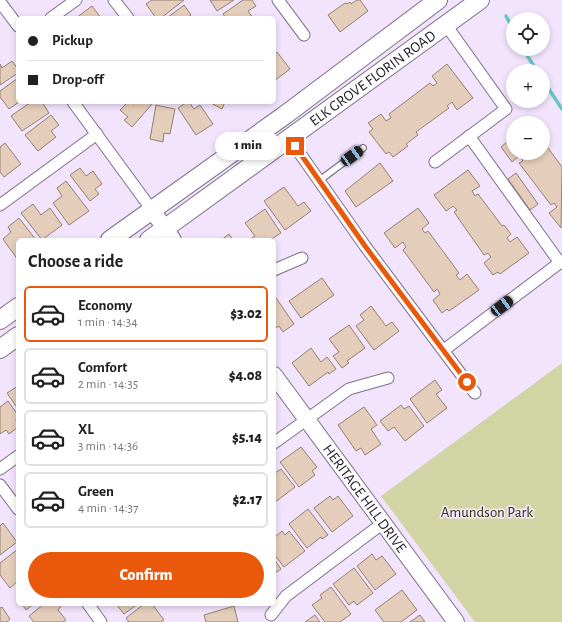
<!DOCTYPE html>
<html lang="en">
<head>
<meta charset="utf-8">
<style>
	:root { --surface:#fff; --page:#f6f6f6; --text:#202124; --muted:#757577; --line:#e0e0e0; --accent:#ea580c }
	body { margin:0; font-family:"Alegreya Sans",sans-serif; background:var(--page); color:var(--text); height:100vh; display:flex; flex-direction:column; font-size:15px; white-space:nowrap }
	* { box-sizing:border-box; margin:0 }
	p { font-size:13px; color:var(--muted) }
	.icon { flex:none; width:22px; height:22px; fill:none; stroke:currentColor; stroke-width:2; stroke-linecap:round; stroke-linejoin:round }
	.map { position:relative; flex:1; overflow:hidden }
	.drawer { position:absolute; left:16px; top:238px; width:260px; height:368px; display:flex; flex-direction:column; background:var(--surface); border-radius:6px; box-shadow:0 2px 6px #0003 }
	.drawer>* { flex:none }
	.hud { position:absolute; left:16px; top:16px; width:260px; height:88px; border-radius:6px; box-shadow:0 2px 6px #0003; display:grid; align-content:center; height:88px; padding:0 12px; background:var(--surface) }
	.controls { position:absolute; left:506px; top:12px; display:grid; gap:8px }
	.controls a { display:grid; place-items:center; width:44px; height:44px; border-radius:50%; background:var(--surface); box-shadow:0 2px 6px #0003; font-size:20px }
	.end { position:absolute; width:18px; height:18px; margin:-9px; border:5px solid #ea580c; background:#fff; box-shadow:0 0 0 2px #fff }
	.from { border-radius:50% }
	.bubble { position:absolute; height:28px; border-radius:14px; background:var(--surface); box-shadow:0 2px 6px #0003; font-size:13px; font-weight:800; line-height:28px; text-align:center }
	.car { position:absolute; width:12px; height:24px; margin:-12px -6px; border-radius:5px; box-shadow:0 0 3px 1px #0007; background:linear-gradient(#222 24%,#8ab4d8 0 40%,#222 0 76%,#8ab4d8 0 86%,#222 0) }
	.hud b { display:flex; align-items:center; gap:14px; height:38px; font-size:15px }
	.hud b+b { border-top:1px solid var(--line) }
	.hud i { width:10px; height:10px; background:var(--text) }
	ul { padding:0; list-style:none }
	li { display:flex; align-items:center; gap:12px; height:56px; margin:0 8px 6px; padding:0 4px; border:2px solid var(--line); border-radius:6px }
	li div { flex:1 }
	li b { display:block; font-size:15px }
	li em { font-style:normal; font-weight:800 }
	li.selected { border-color:var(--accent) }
	li>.icon { width:36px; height:36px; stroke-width:1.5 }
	h2 { padding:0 12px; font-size:18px; line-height:48px }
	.cta { display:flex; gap:8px; margin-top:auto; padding:8px 12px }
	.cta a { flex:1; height:46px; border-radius:24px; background:var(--accent); color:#fff; font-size:16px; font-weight:800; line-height:46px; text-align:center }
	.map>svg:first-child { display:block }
</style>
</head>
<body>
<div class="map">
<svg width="562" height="622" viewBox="0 0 562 622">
	<rect width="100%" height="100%" fill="#f2e4fd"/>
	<polygon fill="#d1d4a3" points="562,363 562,622 475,622 381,496"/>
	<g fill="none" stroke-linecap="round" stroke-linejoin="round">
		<g stroke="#68c6c7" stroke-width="3.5">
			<polyline points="506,16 513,29"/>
			<polyline points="523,49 537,71"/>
			<polyline points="543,80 562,109"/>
		</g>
	</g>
	<g fill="#e4cdbb" stroke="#95806f">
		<polygon points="152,0 184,0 161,18 156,18 146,4"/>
		<polygon points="210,0 234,0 217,11"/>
		<polygon points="243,0 252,0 256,6 248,11 253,18 226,18 223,14"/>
		<polygon points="357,0 360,0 368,11 340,32 328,15 345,3 347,4 350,2 351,4"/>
		<polygon points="184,5 191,15 187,18 167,18"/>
		<polygon points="92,6 101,18 76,18"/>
		<polygon points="277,52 290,69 274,81 274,55"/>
		<polygon points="12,61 18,69 18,73 0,85 0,64 2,68"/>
		<polygon points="447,64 473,98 457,110 452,102 447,106 449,108 416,132 418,135 406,144 408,146 393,157 389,152 386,154 369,132 373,129 368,123 381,114 386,121 391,118 389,114 430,83 433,86 437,83 432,76"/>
		<polygon points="18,78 19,102 9,109 0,97 0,91"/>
		<polygon points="31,102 42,102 49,113 22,131 11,116"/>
		<polygon points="128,102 134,104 136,102 153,103 132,127 124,120 128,117 120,110"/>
		<polygon points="187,102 189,102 194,109 200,105 213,124 196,135 178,108"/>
		<polygon points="209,102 225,102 222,109"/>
		<polygon points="156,105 175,109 170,134 164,133 163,142 150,139"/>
		<polygon points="51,115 59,125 51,131 56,137 38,151 25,135"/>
		<polygon points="513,137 513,153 543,153 543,146 545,144 562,167 561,228 549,213 557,207 554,203 551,205 519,163 523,161 519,156 512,162 501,147"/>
		<polygon points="5,143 21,164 4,177 0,172 0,147"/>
		<polygon points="380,163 393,181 356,207 345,191"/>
		<polygon points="80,168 86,176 93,171 102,184 95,189 99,194 90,201 70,175"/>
		<polygon points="468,170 480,186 472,191 475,196 478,194 502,226 504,225 511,234 507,238 510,242 517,237 529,253 500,274 498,272 493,275 484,263 491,257 488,253 484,255 454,212 457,210 453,206 446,211 434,195"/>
		<polygon points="516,173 538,204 530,210 508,179"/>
		<polygon points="66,181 89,211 69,225 53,203 62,196 57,188"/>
		<polygon points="284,187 298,206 304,202 311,211 285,230 264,201"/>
		<polygon points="33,204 41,215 50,208 62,225 42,240 21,213"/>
		<polygon points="418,208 429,223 422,229 425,233 428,231 459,273 456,275 460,280 467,274 479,290 449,311 447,309 442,313 433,300 440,294 437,289 434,292 403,250 406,247 403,242 395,248 384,233"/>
		<polygon points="265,209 281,233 270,240 249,240 255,236 245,223"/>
		<polygon points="19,218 36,240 18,240 18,260 3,239 11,232 8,227"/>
		<polygon points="229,234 233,240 221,240"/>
		<polygon points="322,278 334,295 301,318 289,301"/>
		<polygon points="274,295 294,324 283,332 279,326 274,329"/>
		<polygon points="371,306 386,326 392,322 399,331 374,350 356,326 364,320 360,315"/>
		<polygon points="349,325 365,348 347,361 349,363 342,368 333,356 339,352 329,339"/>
		<polygon points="311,348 321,362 327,357 336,369 329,374 328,372 309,386 292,363"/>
		<polygon points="435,380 442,390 436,394 447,408 427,423 410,399"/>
		<polygon points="18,386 18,409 7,393"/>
		<polygon points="8,401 18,415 16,420 18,427 9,434 6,430 0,434 0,407"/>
		<polygon points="401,405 404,409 409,406 424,426 405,441 394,427 388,431 380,421"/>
		<polygon points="364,407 377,425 371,429 381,444 365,455 361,448 356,451 338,425"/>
		<polygon points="301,447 317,467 312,471 315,475 299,487 280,462"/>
		<polygon points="281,469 295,487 274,503 274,472 275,473"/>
		<polygon points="330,496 333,500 338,496 353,516 332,532 314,508"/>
		<polygon points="308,509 328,535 322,539 321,537 307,548 289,524"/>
		<polygon points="3,523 17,542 0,555 0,526"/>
		<polygon points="282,531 285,535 289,531 305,551 284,567 274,554 274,538"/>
		<polygon points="18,549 18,581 10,588 0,575 0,563"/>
		<polygon points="372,554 376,560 382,556 396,574 375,590 357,566"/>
		<polygon points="274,559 281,569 274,574"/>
		<polygon points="354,568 373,593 357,605 354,601 349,605 333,584"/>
		<polygon points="331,587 351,614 340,622 325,622 312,605 322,598 320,595"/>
		<polygon points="402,590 417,610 401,622 384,622 375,610"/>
		<polygon points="22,604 34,604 26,610"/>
		<polygon points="44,604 63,604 58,610 66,620 63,622 34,622 29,616"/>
		<polygon points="116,604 138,604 124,614"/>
		<polygon points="144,604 152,604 164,620 161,622 129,622 126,618"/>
		<polygon points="234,606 238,622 206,622 204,615"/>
		<polygon points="2,607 10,619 7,622 0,622 0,608"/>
		<polygon points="315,615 320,622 305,622"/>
		<polygon points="420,615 425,622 410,622"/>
	</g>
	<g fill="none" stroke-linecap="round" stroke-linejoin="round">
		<g stroke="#7d7187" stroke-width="8">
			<polyline id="lane" points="320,180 363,148"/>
		</g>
		<g stroke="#7d7187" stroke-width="13">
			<g id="street">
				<polyline points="114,0 128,18"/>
				<polyline points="278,0 304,35"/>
				<polyline points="0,2 18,26"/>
				<polyline points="51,18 76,0"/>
				<polyline points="73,102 152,210"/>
				<polyline points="469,136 560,263"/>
				<polyline points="289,138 365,246 475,393"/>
				<polyline points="435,162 506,109 446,25"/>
				<polyline points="0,205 97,134"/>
				<polyline points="274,270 302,258"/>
				<polyline points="444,350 562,261"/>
				<polyline points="274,443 349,389 388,378"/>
				<polyline points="0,469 18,456"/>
				<polyline points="0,485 18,509"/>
				<polyline points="88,604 101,622"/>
				<polyline points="271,615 286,596 383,523"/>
			</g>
		</g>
		<g stroke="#7d7187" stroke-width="18">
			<g id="secondary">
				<polyline points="152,210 173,240"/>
				<path id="s1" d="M274 375 456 622"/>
			</g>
		</g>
		<g stroke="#7d7187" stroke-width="20">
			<g id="primary">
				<polyline points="110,240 285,115 438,0"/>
				<path id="s2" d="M149 240 480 0"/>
				<polyline points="0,320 18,307"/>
				<polyline points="0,349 18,336"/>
			</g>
		</g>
		<use href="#lane" stroke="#fff" stroke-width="5.5"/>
		<use href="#street" stroke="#fff" stroke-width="11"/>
		<use href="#secondary" stroke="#fff" stroke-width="16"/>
		<use href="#primary" stroke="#fff" stroke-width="18"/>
	</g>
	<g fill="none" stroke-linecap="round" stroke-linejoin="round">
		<polyline stroke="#ea580c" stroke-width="5" points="295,146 365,246 467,382"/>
	</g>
	<g text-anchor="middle" stroke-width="3.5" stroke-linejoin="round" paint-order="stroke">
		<g font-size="15" fill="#1e1922" stroke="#f2e4fd">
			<text dy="5" stroke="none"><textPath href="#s2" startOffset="276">ELK GROVE FLORIN ROAD</textPath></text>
			<text dy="5" stroke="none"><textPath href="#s1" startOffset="153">HERITAGE HILL DRIVE</textPath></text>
		</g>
		<g font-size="15" fill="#353600" stroke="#f2e4fd">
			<text x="487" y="517">Amundson Park</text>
		</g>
	</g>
</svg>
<div class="controls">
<a><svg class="icon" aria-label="locate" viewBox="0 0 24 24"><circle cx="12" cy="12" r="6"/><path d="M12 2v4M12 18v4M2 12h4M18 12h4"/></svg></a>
<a>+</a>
<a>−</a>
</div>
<i class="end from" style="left:467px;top:382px"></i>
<i class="end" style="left:295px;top:146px"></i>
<div class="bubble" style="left:215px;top:132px;width:66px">1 min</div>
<i class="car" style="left:352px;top:156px;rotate:54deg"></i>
<i class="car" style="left:502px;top:306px;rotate:53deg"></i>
<div class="hud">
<b><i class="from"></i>Pickup</b>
<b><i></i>Drop-off</b>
</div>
<section class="drawer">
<h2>Choose a ride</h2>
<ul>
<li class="selected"><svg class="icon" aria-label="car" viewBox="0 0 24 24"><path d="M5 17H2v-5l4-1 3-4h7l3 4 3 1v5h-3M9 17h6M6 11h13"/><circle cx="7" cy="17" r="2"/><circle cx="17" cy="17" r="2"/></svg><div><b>Economy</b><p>1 min · 14:34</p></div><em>$3.02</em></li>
<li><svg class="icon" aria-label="car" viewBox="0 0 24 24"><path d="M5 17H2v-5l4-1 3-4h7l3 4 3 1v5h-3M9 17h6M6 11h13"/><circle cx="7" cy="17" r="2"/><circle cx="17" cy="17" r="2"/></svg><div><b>Comfort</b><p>2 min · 14:35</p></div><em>$4.08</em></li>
<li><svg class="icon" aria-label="car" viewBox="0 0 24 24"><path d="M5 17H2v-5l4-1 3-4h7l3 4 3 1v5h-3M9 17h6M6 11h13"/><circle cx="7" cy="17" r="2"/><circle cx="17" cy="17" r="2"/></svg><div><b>XL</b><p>3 min · 14:36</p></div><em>$5.14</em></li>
<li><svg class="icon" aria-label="car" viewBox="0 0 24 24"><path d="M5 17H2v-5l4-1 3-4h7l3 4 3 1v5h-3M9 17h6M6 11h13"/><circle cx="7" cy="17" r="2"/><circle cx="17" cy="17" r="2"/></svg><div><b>Green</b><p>4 min · 14:37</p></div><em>$2.17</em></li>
</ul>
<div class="cta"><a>Confirm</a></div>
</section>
</div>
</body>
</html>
